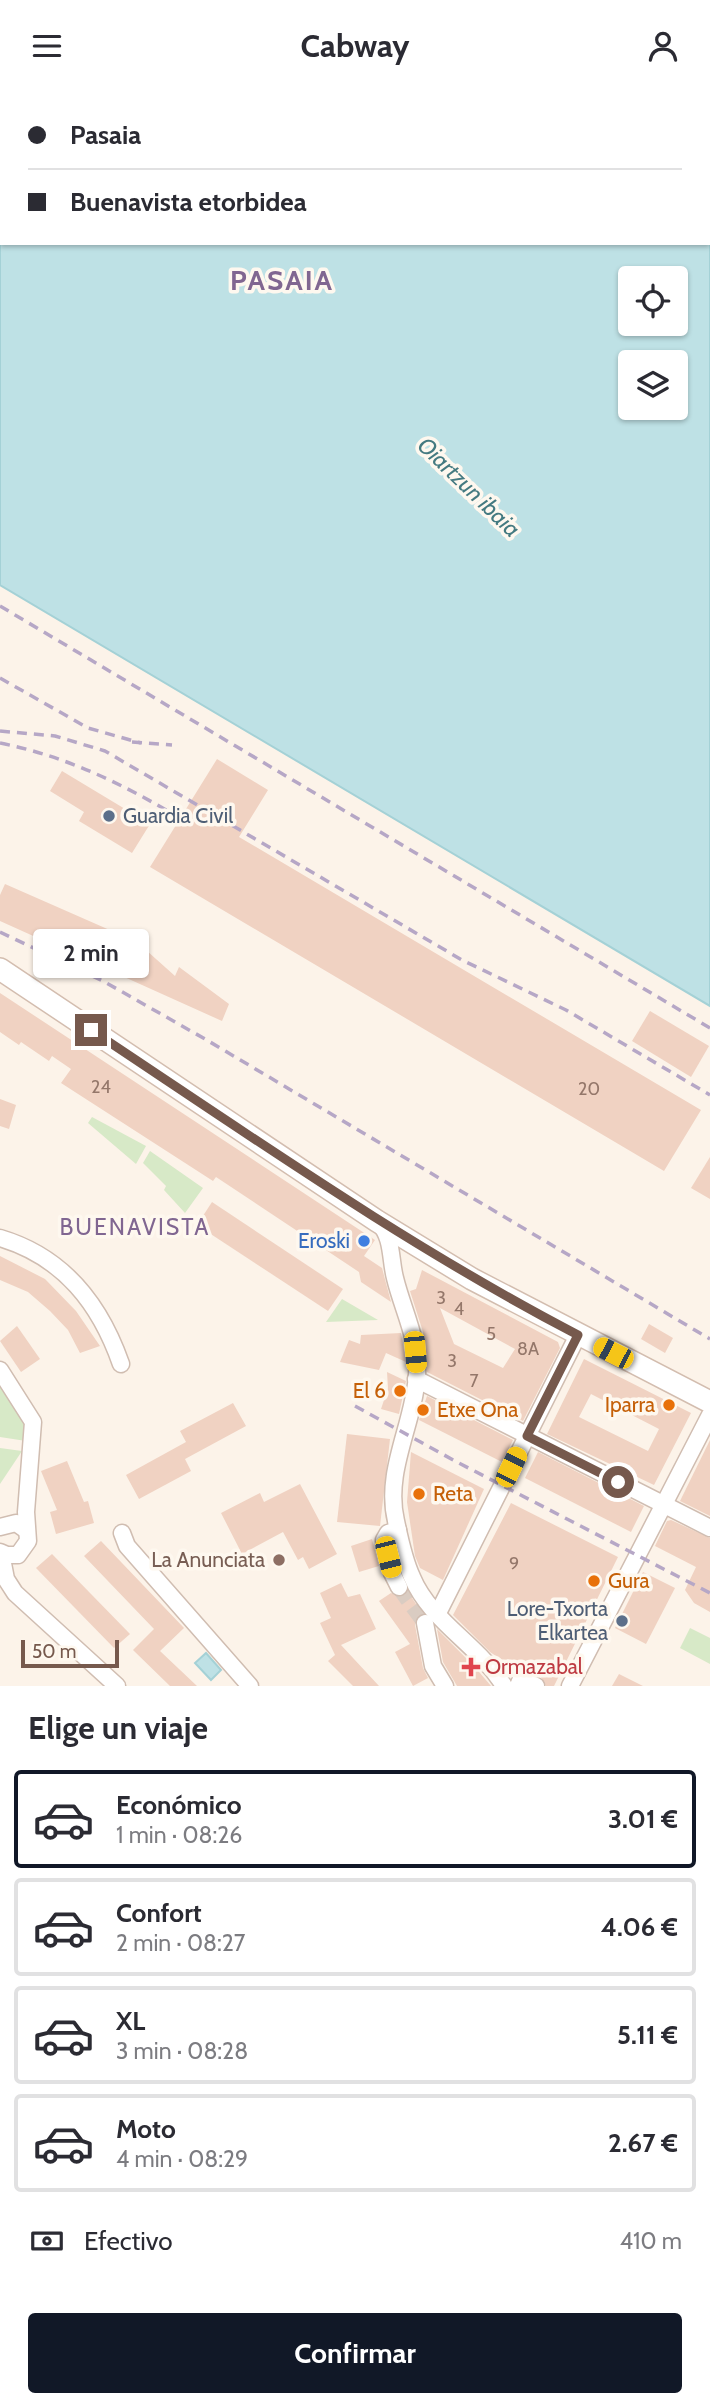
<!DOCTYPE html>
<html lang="es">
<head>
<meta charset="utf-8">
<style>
	:root { --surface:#fff; --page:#f7f7f7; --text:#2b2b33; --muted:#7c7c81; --line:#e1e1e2; --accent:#111827 }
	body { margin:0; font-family:Cabin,sans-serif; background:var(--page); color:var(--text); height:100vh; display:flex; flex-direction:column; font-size:26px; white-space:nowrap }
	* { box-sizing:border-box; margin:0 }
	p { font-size:23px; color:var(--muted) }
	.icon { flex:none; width:38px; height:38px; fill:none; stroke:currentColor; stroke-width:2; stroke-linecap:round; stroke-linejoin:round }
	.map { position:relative; height:1595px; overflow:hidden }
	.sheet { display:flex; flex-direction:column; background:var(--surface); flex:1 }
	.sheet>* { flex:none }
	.guide { position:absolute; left:0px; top:0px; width:710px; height:154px; box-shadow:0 2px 5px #0004; display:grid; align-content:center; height:154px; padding:0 28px; background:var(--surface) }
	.buttons { position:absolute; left:618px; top:175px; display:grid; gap:14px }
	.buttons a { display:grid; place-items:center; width:70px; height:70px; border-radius:7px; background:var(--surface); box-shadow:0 2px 5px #0004; font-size:35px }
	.scale { position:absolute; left:21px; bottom:18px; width:98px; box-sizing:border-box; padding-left:7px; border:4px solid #76594d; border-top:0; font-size:19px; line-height:24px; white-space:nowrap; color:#76594d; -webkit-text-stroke:5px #fef8ef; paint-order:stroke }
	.end { position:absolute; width:32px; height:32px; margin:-16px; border:9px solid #76594d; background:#fff; box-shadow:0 0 0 4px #fff }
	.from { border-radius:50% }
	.bubble { position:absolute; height:49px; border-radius:7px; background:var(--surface); box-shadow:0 2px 5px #0004; font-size:23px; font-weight:700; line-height:49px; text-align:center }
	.car { position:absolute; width:21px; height:42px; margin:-21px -10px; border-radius:9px; box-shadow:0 0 5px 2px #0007; background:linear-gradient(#f5c518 24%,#345 0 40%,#f5c518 0 76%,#345 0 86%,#f5c518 0) }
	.guide b { display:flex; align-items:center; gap:24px; height:66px; font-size:26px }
	.guide b+b { border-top:2px solid var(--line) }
	.guide i { width:18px; height:18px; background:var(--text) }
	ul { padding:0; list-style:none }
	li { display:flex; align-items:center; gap:21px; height:98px; margin:0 14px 10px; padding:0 14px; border:4px solid var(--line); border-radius:7px }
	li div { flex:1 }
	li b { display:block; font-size:26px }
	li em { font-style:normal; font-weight:700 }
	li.selected { border-color:var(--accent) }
	li>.icon { width:63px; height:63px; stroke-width:1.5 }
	h2 { padding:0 28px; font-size:32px; line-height:84px }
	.pay { display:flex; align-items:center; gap:18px; height:77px; padding:0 28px; font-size:26px }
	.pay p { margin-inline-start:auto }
	.action { display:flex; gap:14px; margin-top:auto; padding:14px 28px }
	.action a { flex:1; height:80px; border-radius:7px; background:var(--accent); color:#fff; font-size:28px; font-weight:700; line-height:80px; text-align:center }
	header { display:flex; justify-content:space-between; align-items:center; height:91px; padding:0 28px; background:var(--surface); font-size:32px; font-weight:700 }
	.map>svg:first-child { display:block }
</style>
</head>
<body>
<header><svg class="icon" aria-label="menu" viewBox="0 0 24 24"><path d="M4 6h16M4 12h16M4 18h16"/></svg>Cabway<svg class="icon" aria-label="person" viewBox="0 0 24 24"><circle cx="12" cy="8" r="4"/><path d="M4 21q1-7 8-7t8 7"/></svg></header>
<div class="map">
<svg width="710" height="1595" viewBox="0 0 710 1595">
	<rect width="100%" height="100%" fill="#fcf3e9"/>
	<g fill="#d7e9c7">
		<polygon points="92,1026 146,1055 136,1073 88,1032"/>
		<polygon points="150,1060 203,1097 185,1122 164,1099 166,1095 143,1072"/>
		<polygon points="342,1208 378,1229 326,1231"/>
		<polygon points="0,1291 26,1330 26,1350 0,1346"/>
		<polygon points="0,1357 22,1360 0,1393"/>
		<polygon points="690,1537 710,1547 710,1573 680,1557"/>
	</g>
	<g fill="#bee1e5" stroke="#a4d1d6" stroke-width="2" fill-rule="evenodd">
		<path d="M0 0 542 2H2V152H709L710 126V915L0 494ZM630 187H676V233H630ZM676 271V317H630V271Z"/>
		<polygon points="206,1562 221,1579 211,1589 195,1572"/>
	</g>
	<g fill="#f0d2c2" fill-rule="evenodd">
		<polygon points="217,668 268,699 239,746 701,1019 664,1080 150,776"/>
		<polygon points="62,680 150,733 132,762 79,730 84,721 50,700"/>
		<polygon points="5,793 137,851 175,885 179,876 229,913 222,930 0,830 0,804"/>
		<polygon points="0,902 375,1149 364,1165 382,1177 391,1211 361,1191 359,1181 216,1086 213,1090 61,992 71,978 52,965 49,970 21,951 19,954 0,941"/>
		<polygon points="650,920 709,955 691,986 632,950"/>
		<polygon points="0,1008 16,1014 9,1038 0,1035"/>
		<polygon points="710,1066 710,1108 691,1097"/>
		<polygon points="212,1111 343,1198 328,1220 197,1134"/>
		<polygon points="0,1165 45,1188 76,1220 100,1255 80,1262 68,1239 50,1220 28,1201 0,1189"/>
		<path d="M422 1179 558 1251 560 1257 523 1330 427 1281 423 1241 410 1200 416 1198ZM440 1217 515 1258 503 1277 454 1253Z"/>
		<polygon points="649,1233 673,1247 665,1262 641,1248"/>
		<polygon points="17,1235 40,1268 21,1281 0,1250"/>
		<polygon points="401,1242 406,1271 386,1262 379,1279 340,1271 349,1249 360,1253 361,1244"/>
		<path d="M584 1268 691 1322 654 1394 547 1343ZM591 1303 659 1338 648 1360 579 1326Z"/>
		<polygon points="387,1281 406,1290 399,1323 381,1318 388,1297"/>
		<polygon points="427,1305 513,1349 502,1371 419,1329"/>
		<polygon points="233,1312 246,1335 185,1368 191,1380 139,1408 126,1384 186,1351 180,1340"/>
		<polygon points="347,1343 390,1348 380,1435 337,1431"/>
		<polygon points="710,1349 710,1425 680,1410"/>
		<polygon points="411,1361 484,1398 443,1489 420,1477 415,1465 407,1411"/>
		<polygon points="538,1361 644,1415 631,1441 525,1387"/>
		<polygon points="67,1370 84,1411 88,1410 94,1432 56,1443 50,1421 57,1419 41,1380"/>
		<polygon points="300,1393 337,1463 309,1478 303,1466 298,1469 283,1441 242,1463 221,1422 260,1402 264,1411"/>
		<polygon points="511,1412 618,1466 554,1595 546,1595 540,1585 525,1578 517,1579 490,1561 453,1524"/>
		<polygon points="671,1429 710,1447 710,1521 694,1512 685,1499 696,1476 655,1455 667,1430"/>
		<polygon points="372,1448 379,1475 359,1481 351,1455"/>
		<polygon points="101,1450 184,1537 160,1560 197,1595 170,1595 133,1559 154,1538 84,1465"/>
		<polygon points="52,1463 130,1543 114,1557 36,1477"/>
		<polygon points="643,1481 675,1497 646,1553 615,1537"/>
		<polygon points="341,1492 348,1506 360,1503 376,1538 341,1554 379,1595 353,1595 328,1570 335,1564 320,1532 331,1527 320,1502"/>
		<polygon points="408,1501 422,1522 415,1528 415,1534 423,1577 428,1587 413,1595 395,1561 410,1553 379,1510 391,1502 399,1506"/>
		<polygon points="437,1538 474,1575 491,1595 457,1595 443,1571"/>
		<polygon points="619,1583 643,1595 612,1595"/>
	</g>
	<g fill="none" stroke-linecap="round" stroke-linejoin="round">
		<polyline stroke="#daccc2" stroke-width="16" stroke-dasharray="16 8" stroke-linecap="butt" points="399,1496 425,1532"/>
		<g stroke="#d0bdb1" stroke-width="19">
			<g id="street">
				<polyline points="663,0 665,2"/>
				<polyline points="709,36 710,36"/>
				<path d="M379 1132C393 1147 390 1168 395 1187 403 1220 419 1248 417 1284 414 1333 384 1380 396 1430 400 1449 404 1469 412 1486 430 1530 480 1555 504 1595"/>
				<path d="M0 1147C64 1166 100 1213 121 1273"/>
				<polyline points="0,1279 33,1331 26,1421 28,1450 18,1464 7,1464 0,1461"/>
				<polyline points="416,1288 710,1437"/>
				<polyline points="0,1436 16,1432 26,1439"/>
				<polyline points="398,1439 388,1442 384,1449 392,1482 399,1496"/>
				<polyline points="122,1442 127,1455 250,1595"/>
				<polyline points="1,1462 6,1488 15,1502 117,1595"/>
				<polyline points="438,1522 578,1244"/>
				<polyline points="425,1532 433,1575 445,1595"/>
				<polyline points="518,1595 521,1588 536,1595"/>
				<polyline points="570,1595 710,1324"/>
			</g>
		</g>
		<g stroke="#d3bdaf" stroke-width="24">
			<polyline id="secondary" points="0,878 377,1130 472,1188 710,1311"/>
		</g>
		<use href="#street" stroke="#fff" stroke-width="16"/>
		<use href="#secondary" stroke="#fff" stroke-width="21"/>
		<g stroke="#b6a7c6" stroke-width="3.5" stroke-dasharray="10 7" stroke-linecap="butt">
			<polyline points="0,515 710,937"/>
			<polyline points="0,587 88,637 141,652"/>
			<polyline points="0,640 55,645 105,660 462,869 566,919 710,1004"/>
			<polyline points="132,651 172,654"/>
			<path d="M0 652C65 665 121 692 178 726"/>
			<polyline points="0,841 103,890 205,948 710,1248"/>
			<polyline points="355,1315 455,1370 710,1502"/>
		</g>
	</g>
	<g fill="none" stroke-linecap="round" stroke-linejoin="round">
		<path stroke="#76594d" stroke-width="9" d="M91 939C251 1045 407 1155 578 1244L527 1345 618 1391"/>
	</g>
	<g fill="#5c6f8a" stroke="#fef8ef" stroke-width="2.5">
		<circle cx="109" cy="725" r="7"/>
		<circle cx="622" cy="1530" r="7"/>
	</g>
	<circle fill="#3f7fe0" stroke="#fef8ef" stroke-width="2.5" cx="364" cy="1150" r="7"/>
	<g fill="#e8710a" stroke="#fef8ef" stroke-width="2.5">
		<circle cx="400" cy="1300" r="7"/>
		<circle cx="669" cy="1314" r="7"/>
		<circle cx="423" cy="1319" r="7"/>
		<circle cx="419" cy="1403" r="7"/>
		<circle cx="594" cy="1490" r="7"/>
	</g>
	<circle fill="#8d6e63" stroke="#fef8ef" stroke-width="2.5" cx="279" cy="1469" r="7"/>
	<path fill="#e0444e" stroke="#fef8ef" stroke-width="2.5" d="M467.5 1565.5h7v7h7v7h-7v7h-7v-7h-7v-7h7z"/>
	<g text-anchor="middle" stroke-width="7" stroke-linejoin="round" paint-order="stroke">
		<g font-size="18" fill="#94776a">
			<text x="101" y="1002">24</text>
			<text x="589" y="1004">20</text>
			<text x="441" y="1213">3</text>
			<text x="459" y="1224">4</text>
			<text x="491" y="1249">5</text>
			<text x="528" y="1264">8A</text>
			<text x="452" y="1276">3</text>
			<text x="474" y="1296">7</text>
			<text x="514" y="1479">9</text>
		</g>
		<g font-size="21" fill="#4e5e75" stroke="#fef8ef" text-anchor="start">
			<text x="123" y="732">Guardia Civil</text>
			<text x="608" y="1525" text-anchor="end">Lore-Txorta<tspan x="608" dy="24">Elkartea</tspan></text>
		</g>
		<g font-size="21" fill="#366cbe" stroke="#fef8ef" text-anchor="end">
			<text x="350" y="1157">Eroski</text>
		</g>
		<g font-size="21" fill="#c56008" stroke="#fef8ef" text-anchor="start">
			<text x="386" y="1307" text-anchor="end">El 6</text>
			<text x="655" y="1321" text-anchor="end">Iparra</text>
			<text x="437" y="1326">Etxe Ona</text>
			<text x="433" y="1410">Reta</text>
			<text x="608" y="1497">Gura</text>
		</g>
		<g font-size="21" fill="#785e54" stroke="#fef8ef" text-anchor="end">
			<text x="265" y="1476">La Anunciata</text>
		</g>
		<g font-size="21" fill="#be3a42" stroke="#fef8ef" text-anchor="start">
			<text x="485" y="1583">Ormazabal</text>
		</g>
		<g font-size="23" font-style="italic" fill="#447a81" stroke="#fef8ef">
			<text transform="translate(469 396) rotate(44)" y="8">Oiartzun ibaia</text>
		</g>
		<g font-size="23" letter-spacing="2" fill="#806691" stroke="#fef8ef">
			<text x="135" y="1144">BUENAVISTA</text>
		</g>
		<g font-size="28" font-weight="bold" letter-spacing="2" fill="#806691" stroke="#fef8ef">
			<text x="282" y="199">PASAIA</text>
		</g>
	</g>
</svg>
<div class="buttons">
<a><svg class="icon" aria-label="locate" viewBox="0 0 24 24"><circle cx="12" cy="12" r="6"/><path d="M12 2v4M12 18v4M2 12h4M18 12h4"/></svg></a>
<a><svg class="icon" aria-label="layers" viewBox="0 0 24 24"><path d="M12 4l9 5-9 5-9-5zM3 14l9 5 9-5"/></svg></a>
</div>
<div class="scale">50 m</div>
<i class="end from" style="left:618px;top:1391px"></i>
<i class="end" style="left:91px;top:939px"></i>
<div class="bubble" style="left:33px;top:838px;width:116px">2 min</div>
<i class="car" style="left:415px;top:1261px;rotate:175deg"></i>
<i class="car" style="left:613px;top:1262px;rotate:297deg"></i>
<i class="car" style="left:511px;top:1376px;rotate:26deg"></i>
<i class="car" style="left:388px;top:1466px;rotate:166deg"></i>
<div class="guide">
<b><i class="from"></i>Pasaia</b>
<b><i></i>Buenavista etorbidea</b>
</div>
</div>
<section class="sheet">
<h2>Elige un viaje</h2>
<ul>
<li class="selected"><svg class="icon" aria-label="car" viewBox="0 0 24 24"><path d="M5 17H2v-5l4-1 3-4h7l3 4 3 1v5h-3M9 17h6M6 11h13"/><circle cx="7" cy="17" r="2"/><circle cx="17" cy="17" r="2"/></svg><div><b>Económico</b><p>1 min · 08:26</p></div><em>3.01 €</em></li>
<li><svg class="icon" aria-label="car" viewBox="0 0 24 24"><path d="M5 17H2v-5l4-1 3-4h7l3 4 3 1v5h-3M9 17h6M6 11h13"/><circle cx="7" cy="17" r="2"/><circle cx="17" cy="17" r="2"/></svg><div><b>Confort</b><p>2 min · 08:27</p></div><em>4.06 €</em></li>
<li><svg class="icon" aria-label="car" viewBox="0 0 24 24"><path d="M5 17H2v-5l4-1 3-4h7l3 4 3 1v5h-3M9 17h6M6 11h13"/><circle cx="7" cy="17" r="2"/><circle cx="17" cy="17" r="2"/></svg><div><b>XL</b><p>3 min · 08:28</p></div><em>5.11 €</em></li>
<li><svg class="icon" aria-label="car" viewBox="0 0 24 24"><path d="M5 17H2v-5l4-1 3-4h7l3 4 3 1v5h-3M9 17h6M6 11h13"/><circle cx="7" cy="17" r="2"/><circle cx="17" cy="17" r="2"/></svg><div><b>Moto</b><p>4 min · 08:29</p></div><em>2.67 €</em></li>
</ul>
<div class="pay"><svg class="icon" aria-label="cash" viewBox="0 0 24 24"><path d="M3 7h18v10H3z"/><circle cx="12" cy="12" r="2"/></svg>Efectivo<p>410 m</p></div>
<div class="action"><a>Confirmar</a></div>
</section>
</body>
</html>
